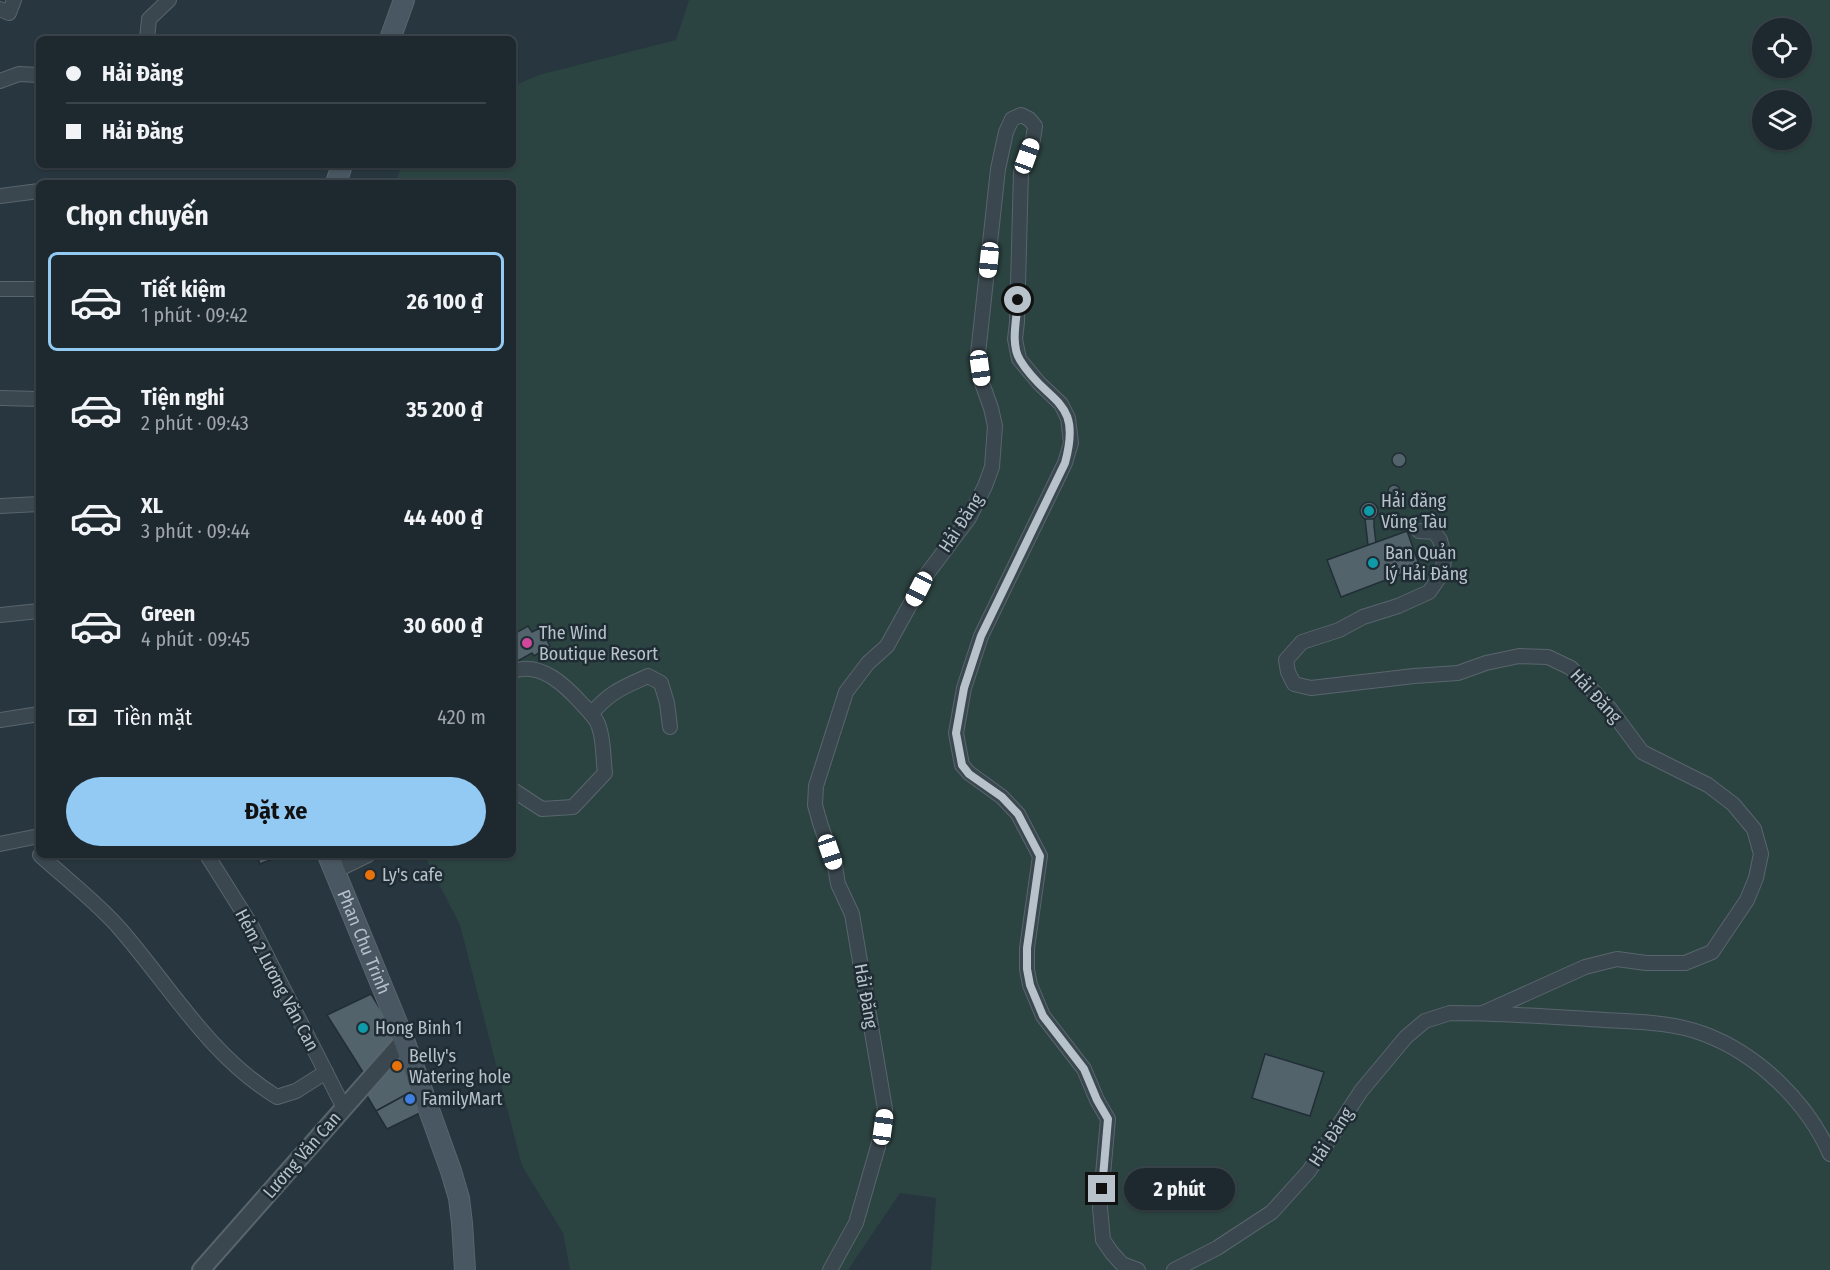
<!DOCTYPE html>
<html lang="vi">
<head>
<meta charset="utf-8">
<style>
	:root { --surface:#1d282f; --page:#2a343b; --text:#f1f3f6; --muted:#a0a6aa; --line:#3b444b; --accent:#93caf3 }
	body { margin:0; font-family:"Fira Sans Condensed",sans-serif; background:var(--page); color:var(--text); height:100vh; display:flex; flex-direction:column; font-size:22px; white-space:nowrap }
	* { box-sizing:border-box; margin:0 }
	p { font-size:20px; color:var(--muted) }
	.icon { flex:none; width:33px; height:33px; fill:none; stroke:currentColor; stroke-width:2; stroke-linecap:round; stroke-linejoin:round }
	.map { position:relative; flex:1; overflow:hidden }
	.drawer { position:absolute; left:36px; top:180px; width:480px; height:678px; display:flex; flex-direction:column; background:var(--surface); border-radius:9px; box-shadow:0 2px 4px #0004,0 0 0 2px var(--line) }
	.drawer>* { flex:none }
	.guide { position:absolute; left:36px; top:36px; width:480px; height:132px; border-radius:9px; box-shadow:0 2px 4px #0004,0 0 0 2px var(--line); display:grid; align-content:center; height:132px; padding:0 30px; background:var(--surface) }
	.tools { position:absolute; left:1752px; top:18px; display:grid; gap:12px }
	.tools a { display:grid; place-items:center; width:60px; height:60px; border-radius:50%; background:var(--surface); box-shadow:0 2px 4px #0004,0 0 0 2px var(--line); font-size:30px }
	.end { position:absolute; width:27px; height:27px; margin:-14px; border:8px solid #b7c2ca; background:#111; box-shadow:0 0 0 3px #111 }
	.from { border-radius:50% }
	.bubble { position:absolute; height:42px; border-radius:21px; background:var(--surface); box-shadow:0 2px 4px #0004,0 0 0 2px var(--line); font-size:20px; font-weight:700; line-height:42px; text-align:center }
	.car { position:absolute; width:18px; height:36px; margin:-18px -9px; border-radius:8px; box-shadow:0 0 4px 2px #0007; background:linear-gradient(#fff 24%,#345 0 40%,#fff 0 76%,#345 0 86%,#fff 0) }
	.guide b { display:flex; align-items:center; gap:21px; height:57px; font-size:22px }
	.guide b+b { border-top:2px solid var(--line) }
	.guide i { width:15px; height:15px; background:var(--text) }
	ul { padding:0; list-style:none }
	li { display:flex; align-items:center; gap:18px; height:99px; margin:0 12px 9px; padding:0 18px; border:3px solid transparent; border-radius:9px }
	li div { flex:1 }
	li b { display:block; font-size:22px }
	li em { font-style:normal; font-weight:700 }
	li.selected { border-color:var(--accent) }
	li>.icon { width:54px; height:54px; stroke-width:1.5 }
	h2 { padding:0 30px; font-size:27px; line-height:72px }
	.pay { display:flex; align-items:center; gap:15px; height:66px; padding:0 30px; font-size:22px }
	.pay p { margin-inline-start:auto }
	.cta { display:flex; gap:12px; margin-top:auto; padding:12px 30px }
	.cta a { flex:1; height:69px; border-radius:36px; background:var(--accent); color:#111; font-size:24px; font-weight:700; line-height:69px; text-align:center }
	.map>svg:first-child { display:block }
</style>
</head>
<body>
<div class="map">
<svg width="1830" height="1270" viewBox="0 0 1830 1270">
	<rect width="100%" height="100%" fill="#27363f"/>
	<path fill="#2c4441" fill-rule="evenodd" d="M689 0H1830V1270H931L936 1198 900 1193 848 1270H570L563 1233 522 1166 460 925 424 855H513V183H395L402 165H513V86L539 75 676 40ZM1762 28H1802V68H1762ZM1762 100H1802V140H1762Z"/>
	<g fill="#52636c" stroke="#222e36" stroke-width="1.5">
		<circle cx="1399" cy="460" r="7"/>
		<circle cx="1394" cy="491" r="6"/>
		<circle cx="1369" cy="511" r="9"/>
		<polygon points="1365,519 1374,519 1374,526 1376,543 1368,545"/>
		<polygon points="1407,531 1420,567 1341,597 1327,560"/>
		<polygon points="528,626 532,632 540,628 550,646 534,656 532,653 516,662 513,657 513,632 514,634"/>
		<polygon points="257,855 282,855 260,864"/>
		<polygon points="371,994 399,1040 366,1077 327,1015"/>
		<polygon points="403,1044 418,1088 376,1111 363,1089"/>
		<polygon points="1265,1054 1324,1072 1310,1116 1252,1098"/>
		<polygon points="418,1088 426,1110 387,1129 376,1111"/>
	</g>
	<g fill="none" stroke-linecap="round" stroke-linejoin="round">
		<g stroke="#59656d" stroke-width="16">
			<g id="minor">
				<polyline points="0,9 9,13 14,0"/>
				<polyline points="147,39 149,19 169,0"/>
				<polyline points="0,81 19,74 39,75"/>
				<polyline points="0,196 39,191"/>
				<polyline points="0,289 39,289"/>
				<polyline points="0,398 39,399"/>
				<polyline points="0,506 39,504"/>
				<polyline points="1419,531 1434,532 1440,540 1444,555 1443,572 1429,592 1398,606 1363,617 1339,630 1302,642 1286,660 1288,672 1294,684 1311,688 1414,676 1458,673 1486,663 1519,656 1548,657 1571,668 1610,709 1642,752 1708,785 1733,804 1754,829 1761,854 1756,878 1747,900 1712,952 1685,963 1646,963 1617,959 1585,967 1483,1013"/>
				<polyline points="0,615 39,611"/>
				<path d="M513 671C541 661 566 686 583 705 589 711 597 719 599 727 604 741 603 759 605 773L573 807 542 809 513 790"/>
				<path d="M591 714C611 691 622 688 648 676L661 683 667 703 670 727"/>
				<polyline points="0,720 39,714"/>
				<polyline points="0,844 39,836"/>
				<path d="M40 855C65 878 99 904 121 930 171 988 210 1056 277 1097L296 1091 326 1072"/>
				<polyline points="207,855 251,925 344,1108"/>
				<polyline points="335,871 368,855"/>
				<polyline points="830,1270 856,1223 879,1143 885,1109 852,914 838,884 835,866 820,823 815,805 816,786 846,692 868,663 887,646 927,574 969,518 985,486 992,467 995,426 991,408 982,383 978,354 998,169 1006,132 1012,119 1021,115 1029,119 1035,126 1033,140 1021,172 1017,322 1015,339 1019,359 1039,383 1061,404 1068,418 1071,443 1065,463 981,636 964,688 956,733 962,765 969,773 1002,797 1018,814 1040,856 1027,948 1027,969 1030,985 1043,1016 1084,1069 1097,1100 1108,1119 1100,1208 1103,1240 1112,1253 1122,1264 1138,1270"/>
				<path d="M1174 1270 1217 1248 1272 1212 1309 1171 1361 1091 1406 1037 1425 1021 1450 1013C1502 1013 1553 1017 1605 1020 1638 1022 1673 1022 1704 1034 1758 1054 1807 1102 1830 1154"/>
			</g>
		</g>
		<g stroke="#59656d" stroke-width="20">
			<polyline id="tertiary" points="201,1270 404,1040"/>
		</g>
		<g stroke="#59656d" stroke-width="22">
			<g id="secondary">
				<polyline points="390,39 404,0"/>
				<polyline points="336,183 342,165"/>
				<path id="s1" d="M328 855 404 1040 451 1171 459 1198 462 1223 465 1270"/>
			</g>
		</g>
		<use href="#minor" stroke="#3b474f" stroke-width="14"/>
		<use href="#tertiary" stroke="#3b474f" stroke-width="16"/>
		<use href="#secondary" stroke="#495762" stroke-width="20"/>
	</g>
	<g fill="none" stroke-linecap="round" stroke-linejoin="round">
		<path stroke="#b7c2ca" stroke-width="8" d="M1018 300C1017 318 1010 344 1020 360 1047 405 1083 397 1065 463L981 636 964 688 956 733 962 765 969 774 1002 797 1018 814 1040 856 1027 948V969L1030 985 1043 1016 1084 1069 1097 1100 1108 1119 1102 1189"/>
	</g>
	<g fill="#0f9aa8" stroke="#202c34" stroke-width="2">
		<circle cx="1369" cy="511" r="6"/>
		<circle cx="1373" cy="563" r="6"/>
		<circle cx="363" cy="1028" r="6"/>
	</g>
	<circle fill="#d1479c" stroke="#202c34" stroke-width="2" cx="527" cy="643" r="6"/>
	<g fill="#e8710a" stroke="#202c34" stroke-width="2">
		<circle cx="370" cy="875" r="6"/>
		<circle cx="397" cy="1066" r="6"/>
	</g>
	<circle fill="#3f7fe0" stroke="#202c34" stroke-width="2" cx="410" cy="1099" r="6"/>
	<g text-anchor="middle" stroke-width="5" stroke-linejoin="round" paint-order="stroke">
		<g font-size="18" fill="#b7c2ca" stroke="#202c34" text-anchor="start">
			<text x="1381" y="507">Hải đăng<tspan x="1381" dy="21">Vũng Tàu</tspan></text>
			<text x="1385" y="559">Ban Quản<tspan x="1385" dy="21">lý Hải Đăng</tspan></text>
			<text x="539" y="639">The Wind<tspan x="539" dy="21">Boutique Resort</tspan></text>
			<text x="382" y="881">Ly's cafe</text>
			<text x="375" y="1034">Hong Binh 1</text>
			<text x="409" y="1062">Belly's<tspan x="409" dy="21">Watering hole</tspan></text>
			<text x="422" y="1105">FamilyMart</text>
		</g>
		<g font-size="18" fill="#b7c2ca" stroke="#202c34">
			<text transform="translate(961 523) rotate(-57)" y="6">Hải Đăng</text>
			<text transform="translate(1596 696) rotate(47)" y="6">Hải Đăng</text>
			<text dy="6" stroke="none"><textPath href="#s1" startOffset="94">Phan Chu Trinh</textPath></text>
			<text transform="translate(277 980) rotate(62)" y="6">Hẻm 2 Lương Văn Can</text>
			<text transform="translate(866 996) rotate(80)" y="6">Hải Đăng</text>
			<text transform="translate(1331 1137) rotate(-57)" y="6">Hải Đăng</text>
			<text transform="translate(302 1155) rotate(-49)" y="6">Lương Văn Can</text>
		</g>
	</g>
</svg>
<div class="tools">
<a><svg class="icon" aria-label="locate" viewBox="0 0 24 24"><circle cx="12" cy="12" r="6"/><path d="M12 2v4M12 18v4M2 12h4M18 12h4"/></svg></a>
<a><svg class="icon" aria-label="layers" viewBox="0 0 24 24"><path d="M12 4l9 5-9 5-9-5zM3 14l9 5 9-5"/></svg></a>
</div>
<i class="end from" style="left:1018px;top:300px"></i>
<i class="end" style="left:1102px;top:1189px"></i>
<div class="bubble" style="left:1124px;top:1168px;width:111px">2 phút</div>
<i class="car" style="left:1027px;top:156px;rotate:20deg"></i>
<i class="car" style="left:989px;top:260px;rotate:186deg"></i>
<i class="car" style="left:980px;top:368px;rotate:172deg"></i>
<i class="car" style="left:919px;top:589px;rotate:207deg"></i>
<i class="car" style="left:830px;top:852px;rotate:161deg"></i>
<i class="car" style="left:883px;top:1127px;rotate:8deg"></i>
<div class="guide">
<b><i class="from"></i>Hải Đăng</b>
<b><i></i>Hải Đăng</b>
</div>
<section class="drawer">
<h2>Chọn chuyến</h2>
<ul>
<li class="selected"><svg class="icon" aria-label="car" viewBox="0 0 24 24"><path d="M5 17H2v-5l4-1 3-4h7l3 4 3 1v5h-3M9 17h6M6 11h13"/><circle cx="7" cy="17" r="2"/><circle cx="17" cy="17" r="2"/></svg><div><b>Tiết kiệm</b><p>1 phút · 09:42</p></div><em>26 100 ₫</em></li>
<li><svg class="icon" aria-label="car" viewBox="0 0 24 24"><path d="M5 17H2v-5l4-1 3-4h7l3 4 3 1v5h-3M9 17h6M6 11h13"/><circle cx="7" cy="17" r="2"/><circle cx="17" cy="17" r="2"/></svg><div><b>Tiện nghi</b><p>2 phút · 09:43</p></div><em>35 200 ₫</em></li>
<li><svg class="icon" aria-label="car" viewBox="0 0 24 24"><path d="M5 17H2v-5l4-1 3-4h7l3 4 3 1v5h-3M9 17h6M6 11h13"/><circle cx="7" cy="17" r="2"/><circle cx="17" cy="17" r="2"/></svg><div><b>XL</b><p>3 phút · 09:44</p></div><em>44 400 ₫</em></li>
<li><svg class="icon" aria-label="car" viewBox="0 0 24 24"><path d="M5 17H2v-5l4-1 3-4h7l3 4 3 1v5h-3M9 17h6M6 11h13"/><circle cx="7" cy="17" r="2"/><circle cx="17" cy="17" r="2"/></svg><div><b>Green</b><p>4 phút · 09:45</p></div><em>30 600 ₫</em></li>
</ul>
<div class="pay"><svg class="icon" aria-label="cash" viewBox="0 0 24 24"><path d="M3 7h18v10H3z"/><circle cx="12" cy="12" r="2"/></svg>Tiền mặt<p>420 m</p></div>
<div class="cta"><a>Đặt xe</a></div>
</section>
</div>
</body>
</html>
